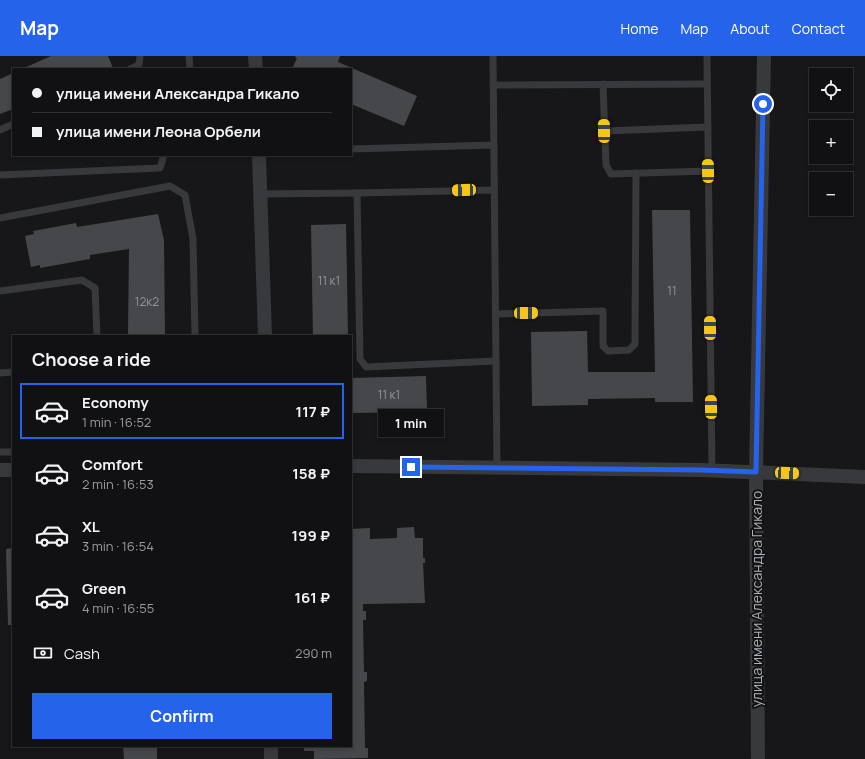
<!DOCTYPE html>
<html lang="en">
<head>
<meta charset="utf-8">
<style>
	:root { --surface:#111113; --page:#1e1f21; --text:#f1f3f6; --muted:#9c9da0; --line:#303133; --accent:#2563eb }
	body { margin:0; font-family:Manrope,sans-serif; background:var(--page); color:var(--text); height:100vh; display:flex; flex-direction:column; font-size:15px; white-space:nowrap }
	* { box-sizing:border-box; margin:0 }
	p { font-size:13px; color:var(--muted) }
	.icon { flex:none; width:22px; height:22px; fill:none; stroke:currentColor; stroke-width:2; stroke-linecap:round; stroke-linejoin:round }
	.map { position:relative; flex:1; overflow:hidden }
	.drawer { position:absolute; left:12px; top:279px; width:340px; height:412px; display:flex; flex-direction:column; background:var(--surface); border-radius:0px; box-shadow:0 2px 6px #0003,0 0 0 1px var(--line) }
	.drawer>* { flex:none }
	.banner { position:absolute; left:12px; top:12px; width:340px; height:88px; border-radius:0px; box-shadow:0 2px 6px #0003,0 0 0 1px var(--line); display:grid; align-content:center; height:88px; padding:0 20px; background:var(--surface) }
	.fabs { position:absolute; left:809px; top:12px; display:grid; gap:8px }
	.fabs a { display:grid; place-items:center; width:44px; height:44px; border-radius:0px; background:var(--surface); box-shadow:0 2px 6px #0003,0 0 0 1px var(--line); font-size:20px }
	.end { position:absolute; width:18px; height:18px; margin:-9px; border:5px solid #2563eb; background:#fff; box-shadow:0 0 0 2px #fff }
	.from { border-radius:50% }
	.bubble { position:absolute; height:28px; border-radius:0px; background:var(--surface); box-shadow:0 2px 6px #0003,0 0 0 1px var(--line); font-size:13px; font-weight:700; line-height:28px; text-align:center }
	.car { position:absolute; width:12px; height:24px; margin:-12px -6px; border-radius:5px; box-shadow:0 0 3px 1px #0007; background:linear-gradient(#f5c518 24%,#345 0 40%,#f5c518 0 76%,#345 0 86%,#f5c518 0) }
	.banner b { display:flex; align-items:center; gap:14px; height:38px; font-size:15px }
	.banner b+b { border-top:1px solid var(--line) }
	.banner i { width:10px; height:10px; background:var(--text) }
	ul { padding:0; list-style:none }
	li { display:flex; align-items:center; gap:12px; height:56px; margin:0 8px 6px; padding:0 12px; border:2px solid transparent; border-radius:0px }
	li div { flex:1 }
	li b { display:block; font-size:15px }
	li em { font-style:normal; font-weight:700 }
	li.selected { border-color:var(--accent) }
	li>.icon { width:36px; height:36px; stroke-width:1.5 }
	h2 { padding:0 20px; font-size:18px; line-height:48px }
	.pay { display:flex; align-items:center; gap:10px; height:44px; padding:0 20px; font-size:15px }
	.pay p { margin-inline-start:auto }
	.button { display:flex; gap:8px; margin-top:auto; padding:8px 20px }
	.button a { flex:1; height:46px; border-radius:0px; background:var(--accent); color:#fff; font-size:16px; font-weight:700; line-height:46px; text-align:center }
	header { display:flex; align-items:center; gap:24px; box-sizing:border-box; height:56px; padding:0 20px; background:var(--accent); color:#fff }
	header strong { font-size:19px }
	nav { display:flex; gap:22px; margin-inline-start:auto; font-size:14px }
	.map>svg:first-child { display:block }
</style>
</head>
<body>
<header>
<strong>Map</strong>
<nav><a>Home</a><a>Map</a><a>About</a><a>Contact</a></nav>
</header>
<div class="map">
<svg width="865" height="703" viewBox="0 0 865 703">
	<rect width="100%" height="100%" fill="#171719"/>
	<g fill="#46474b">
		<polygon points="51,0 108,0 113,12 110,13 22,13"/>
		<polygon points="296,0 340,0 338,6 417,40 404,70 351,48 351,13 292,13 297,2 295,2"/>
		<polygon points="13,17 13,53 0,58 0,23"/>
		<polygon points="652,154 690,154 693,346 655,346 655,342 588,343 588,349 532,350 531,276 587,275 588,316 655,316"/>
		<polygon points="158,158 164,184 165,280 128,280 129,193 90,199 90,203 40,212 40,209 31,211 25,180 34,178 33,175 76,167 77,171"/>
		<polygon points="346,168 348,280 313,280 311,169"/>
		<polygon points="426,320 427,356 351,357 351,322"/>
		<polygon points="414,471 415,482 423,482 423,502 425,502 425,507 423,507 425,547 363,548 363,555 366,555 366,564 363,564 364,616 367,616 367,625 364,626 365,692 368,692 368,702 314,703 314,695 304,695 304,690 351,690 351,473 370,472 370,483 397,482 397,472"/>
		<polygon points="13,492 13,569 8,569 6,493"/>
		<polygon points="123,690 157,690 157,703 124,703"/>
	</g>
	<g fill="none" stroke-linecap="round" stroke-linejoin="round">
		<g stroke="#38393d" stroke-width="7">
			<polyline points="189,0 190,13"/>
			<polyline points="493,0 497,412"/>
			<polyline points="707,0 712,414"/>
			<polyline points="130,13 139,9 140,0"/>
			<polyline points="603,28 606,109 611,118 708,115"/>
			<polyline points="493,29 707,28"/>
			<polyline points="0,74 13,68"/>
			<polyline points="605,75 708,71"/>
			<polyline points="351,93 494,89"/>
			<polyline points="0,119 160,112 164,99"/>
			<polyline points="357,137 360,303 366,311 496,305"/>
			<polyline points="260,138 357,137 494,134"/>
			<polyline points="0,162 170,130 185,139 193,183 195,280"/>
			<polyline points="0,235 82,224 95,232 97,280"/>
			<polyline points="496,258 603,255 603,290 608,295 629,294 635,288 636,117"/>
			<polyline points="0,317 13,316"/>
			<polyline points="0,396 13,396"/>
		</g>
		<g stroke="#38393d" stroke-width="14">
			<polyline points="255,0 256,13"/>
			<polyline points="259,99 265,280"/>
			<polyline points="351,410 701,414 865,421"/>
			<polyline points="0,414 13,414"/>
			<polyline points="271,690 271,703"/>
			<polyline points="758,703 756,416 764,0"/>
		</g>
	</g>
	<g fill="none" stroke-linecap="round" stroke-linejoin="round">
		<polyline stroke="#2563eb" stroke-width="5" points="411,411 701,414 756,416 763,48"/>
	</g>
	<g text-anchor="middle" stroke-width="4" stroke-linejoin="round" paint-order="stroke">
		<g font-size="12" fill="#92959c">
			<text x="329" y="229">11 к1</text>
			<text x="672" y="239">11</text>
			<text x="147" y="250">12к2</text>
			<text x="389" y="343">11 к1</text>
		</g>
		<g font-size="14" fill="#abafb7" stroke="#121214">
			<text transform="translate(757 543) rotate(-90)" y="5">улица имени Александра Гикало</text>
		</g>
	</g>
</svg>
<div class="fabs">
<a><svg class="icon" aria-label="locate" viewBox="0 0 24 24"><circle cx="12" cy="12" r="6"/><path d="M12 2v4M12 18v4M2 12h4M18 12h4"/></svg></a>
<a>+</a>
<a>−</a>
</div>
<i class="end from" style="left:763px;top:48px"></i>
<i class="end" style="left:411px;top:411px"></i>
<div class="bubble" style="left:378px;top:353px;width:66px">1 min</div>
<i class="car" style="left:604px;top:75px;rotate:359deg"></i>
<i class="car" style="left:708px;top:115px;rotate:359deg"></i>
<i class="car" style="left:464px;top:134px;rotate:268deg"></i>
<i class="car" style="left:526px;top:257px;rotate:89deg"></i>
<i class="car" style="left:710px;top:272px;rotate:359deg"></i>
<i class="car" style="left:711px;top:351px;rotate:359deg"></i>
<i class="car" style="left:787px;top:417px;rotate:93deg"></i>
<div class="banner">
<b><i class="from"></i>улица имени Александра Гикало</b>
<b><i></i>улица имени Леона Орбели</b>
</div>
<section class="drawer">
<h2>Choose a ride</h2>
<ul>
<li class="selected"><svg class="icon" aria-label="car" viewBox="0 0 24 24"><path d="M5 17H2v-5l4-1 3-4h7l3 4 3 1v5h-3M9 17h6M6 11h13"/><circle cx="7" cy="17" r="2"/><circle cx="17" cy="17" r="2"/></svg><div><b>Economy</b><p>1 min · 16:52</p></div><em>117 ₽</em></li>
<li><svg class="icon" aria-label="car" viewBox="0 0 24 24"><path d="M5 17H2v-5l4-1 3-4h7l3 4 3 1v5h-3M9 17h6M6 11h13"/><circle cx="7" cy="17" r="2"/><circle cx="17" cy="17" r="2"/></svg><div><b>Comfort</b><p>2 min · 16:53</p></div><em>158 ₽</em></li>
<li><svg class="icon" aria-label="car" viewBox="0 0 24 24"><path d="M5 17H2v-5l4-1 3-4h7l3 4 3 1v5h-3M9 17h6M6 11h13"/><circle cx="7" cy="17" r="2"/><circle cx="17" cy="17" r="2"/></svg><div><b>XL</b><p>3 min · 16:54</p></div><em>199 ₽</em></li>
<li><svg class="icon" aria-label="car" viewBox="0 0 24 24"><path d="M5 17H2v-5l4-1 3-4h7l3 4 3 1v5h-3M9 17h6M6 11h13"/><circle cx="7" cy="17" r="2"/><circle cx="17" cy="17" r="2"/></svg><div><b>Green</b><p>4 min · 16:55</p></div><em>161 ₽</em></li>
</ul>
<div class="pay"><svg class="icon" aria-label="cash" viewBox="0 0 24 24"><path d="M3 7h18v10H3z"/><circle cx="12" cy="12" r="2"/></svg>Cash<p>290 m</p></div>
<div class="button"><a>Confirm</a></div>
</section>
</div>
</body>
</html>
